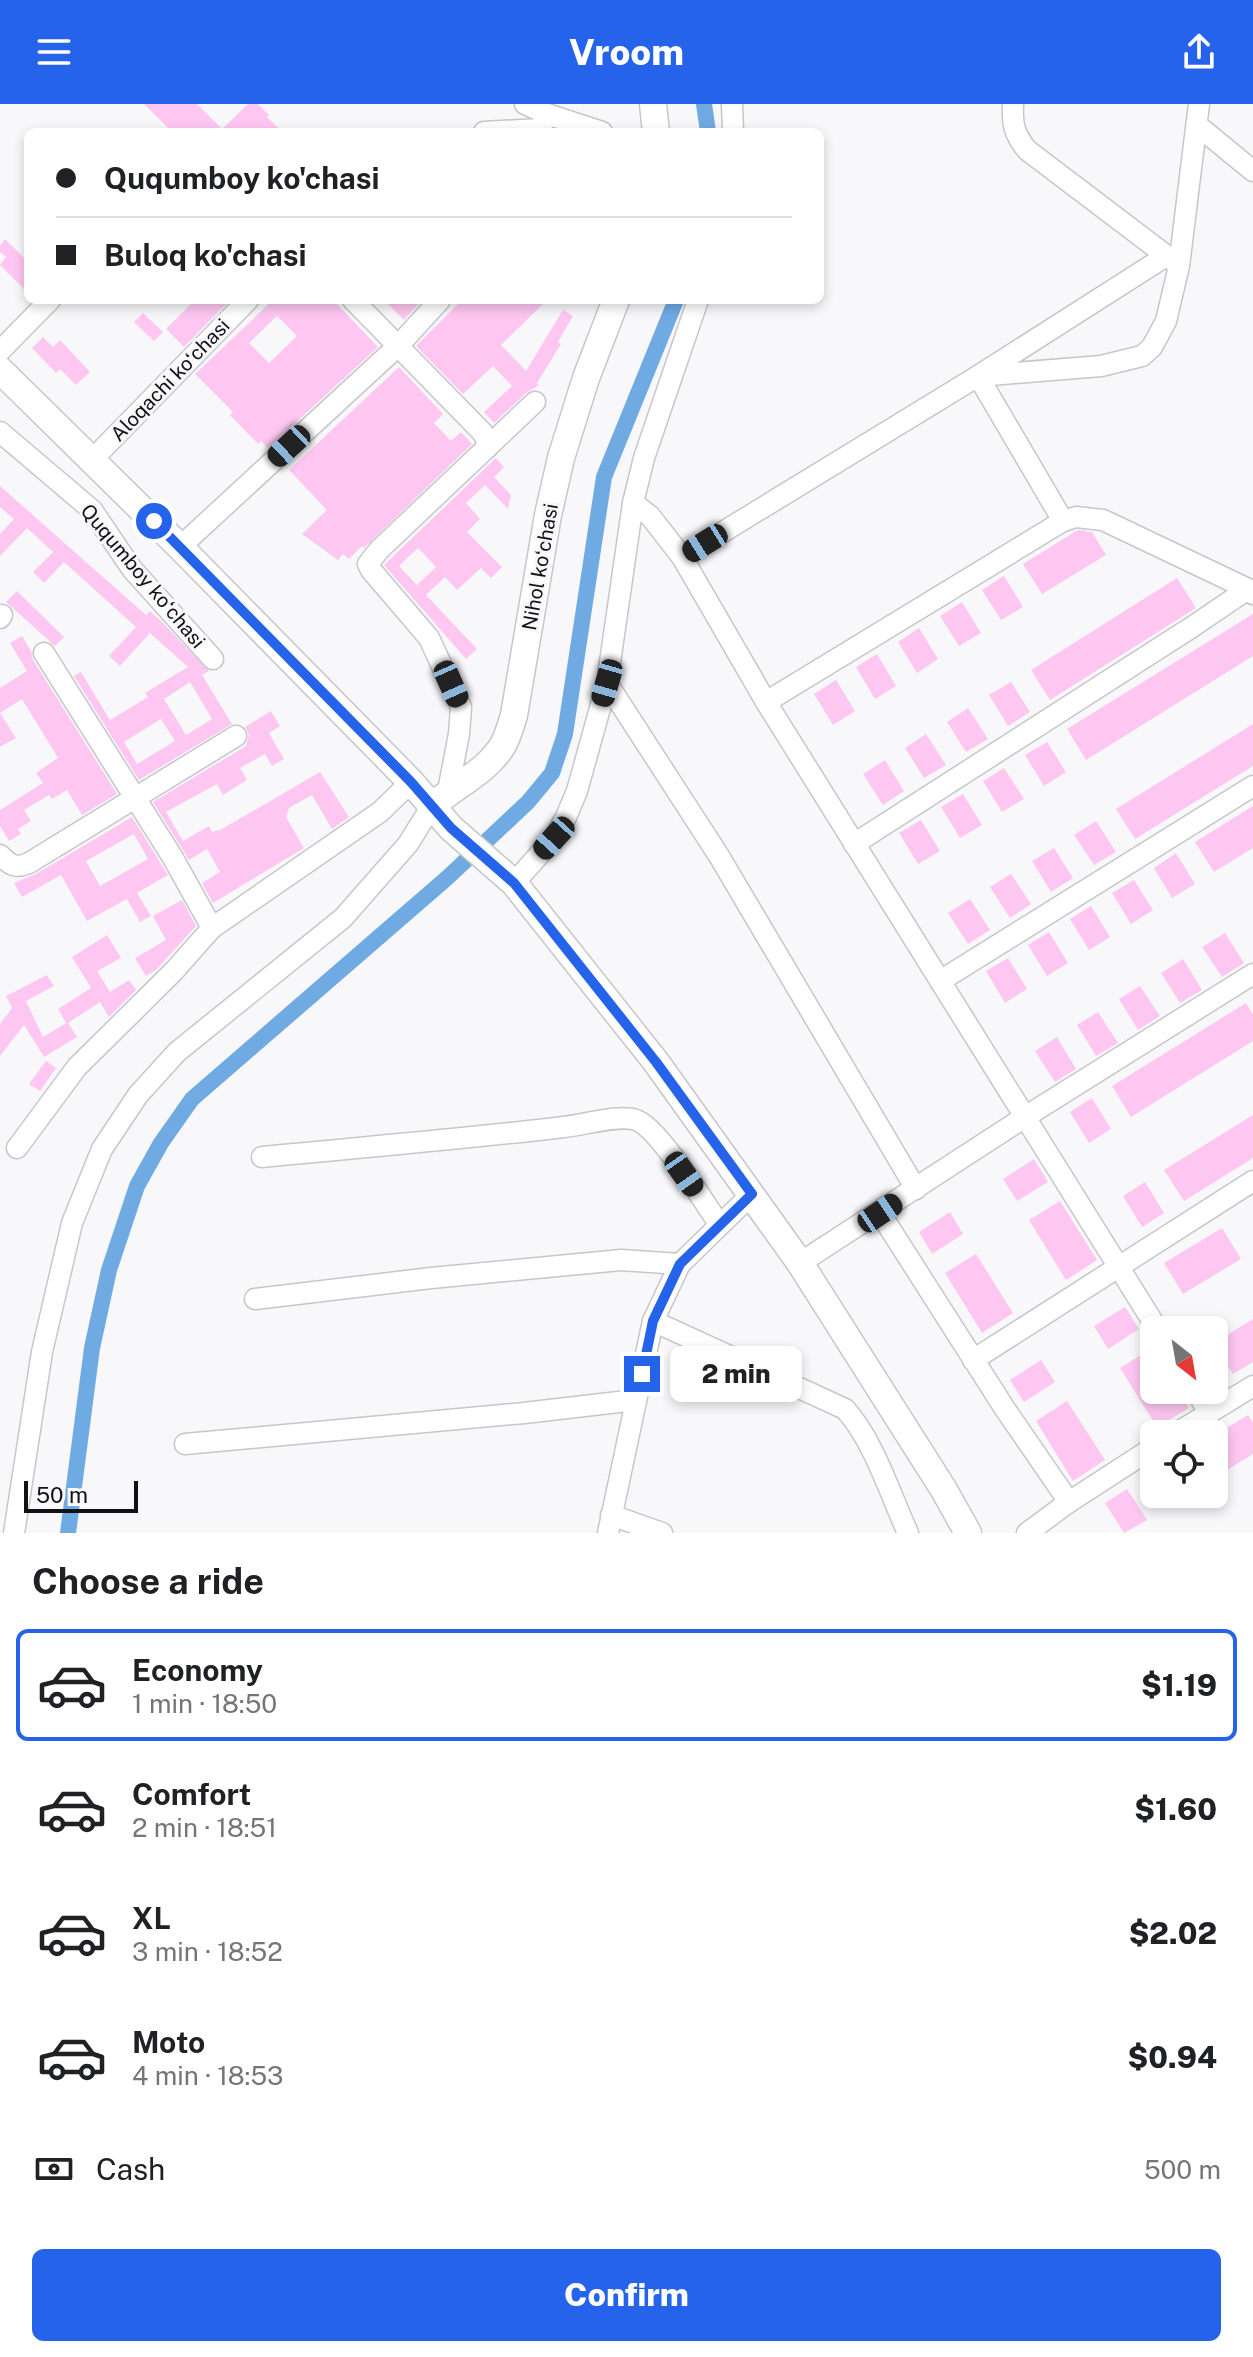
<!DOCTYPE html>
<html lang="en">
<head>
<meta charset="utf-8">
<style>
	:root { --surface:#fff; --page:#f2f2f2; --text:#202124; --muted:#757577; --line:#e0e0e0; --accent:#2563eb }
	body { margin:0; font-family:"Public Sans",sans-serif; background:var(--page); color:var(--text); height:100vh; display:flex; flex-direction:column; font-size:30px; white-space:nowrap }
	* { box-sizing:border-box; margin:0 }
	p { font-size:26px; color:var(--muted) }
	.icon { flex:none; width:44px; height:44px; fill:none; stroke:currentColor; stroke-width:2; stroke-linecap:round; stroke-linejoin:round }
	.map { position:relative; height:1429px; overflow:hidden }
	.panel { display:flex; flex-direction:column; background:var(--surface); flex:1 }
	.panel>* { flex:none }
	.top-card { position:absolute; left:24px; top:24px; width:800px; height:176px; border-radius:12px; box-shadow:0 4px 12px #0003; display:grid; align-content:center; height:176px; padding:0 32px; background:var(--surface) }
	.needle { width:52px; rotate:149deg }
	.tools { position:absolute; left:1140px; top:1212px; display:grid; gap:16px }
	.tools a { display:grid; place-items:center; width:88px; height:88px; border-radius:12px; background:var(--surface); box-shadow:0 4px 12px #0003; font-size:40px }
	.scale { position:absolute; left:24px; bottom:20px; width:114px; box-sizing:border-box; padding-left:8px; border:4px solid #111112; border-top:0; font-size:22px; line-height:28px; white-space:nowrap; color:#111112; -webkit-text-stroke:6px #f8f7fa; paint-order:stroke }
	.end { position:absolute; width:36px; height:36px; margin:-18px; border:10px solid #2563eb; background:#fff; box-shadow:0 0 0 4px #fff }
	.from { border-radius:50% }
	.bubble { position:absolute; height:56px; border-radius:12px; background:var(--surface); box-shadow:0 4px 12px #0003; font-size:26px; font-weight:800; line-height:56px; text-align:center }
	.car { position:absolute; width:24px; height:48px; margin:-24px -12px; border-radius:10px; box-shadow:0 0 6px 2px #0007; background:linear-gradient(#222 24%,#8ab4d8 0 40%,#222 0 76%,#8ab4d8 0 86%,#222 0) }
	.top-card b { display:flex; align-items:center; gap:28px; height:76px; font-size:30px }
	.top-card b+b { border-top:2px solid var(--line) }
	.top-card i { width:20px; height:20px; background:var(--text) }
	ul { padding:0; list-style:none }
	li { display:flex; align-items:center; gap:24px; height:112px; margin:0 16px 12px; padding:0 16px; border:4px solid transparent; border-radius:12px }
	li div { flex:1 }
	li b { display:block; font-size:30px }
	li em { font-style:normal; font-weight:800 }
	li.active { border-color:var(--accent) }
	li>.icon { width:72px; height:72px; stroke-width:1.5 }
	h2 { padding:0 32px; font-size:36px; line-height:96px }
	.pay { display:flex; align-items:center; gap:20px; height:88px; padding:0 32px; font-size:30px }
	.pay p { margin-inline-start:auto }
	.action { display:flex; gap:16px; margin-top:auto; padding:16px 32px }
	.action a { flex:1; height:92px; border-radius:12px; background:var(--accent); color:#fff; font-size:32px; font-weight:800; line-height:92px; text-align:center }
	header { display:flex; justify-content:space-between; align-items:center; height:104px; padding:0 32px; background:var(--accent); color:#fff; font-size:36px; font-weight:800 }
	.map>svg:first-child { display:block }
</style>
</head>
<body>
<header><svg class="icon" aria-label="menu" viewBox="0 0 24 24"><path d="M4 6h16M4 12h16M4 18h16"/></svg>Vroom<svg class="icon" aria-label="share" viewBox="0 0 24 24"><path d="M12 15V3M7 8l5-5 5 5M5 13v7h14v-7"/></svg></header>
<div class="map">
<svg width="1253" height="1429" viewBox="0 0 1253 1429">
	<rect width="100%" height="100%" fill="#f8f7fa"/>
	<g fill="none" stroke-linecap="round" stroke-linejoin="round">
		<g stroke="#70aae3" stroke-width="16">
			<polyline points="704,0 708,28"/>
			<polyline points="68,1429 92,1244 109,1166 137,1082 161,1039 192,995 447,774 528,698 552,669 565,630 604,373 676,196"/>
		</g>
	</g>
	<g fill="#fec7f1" fill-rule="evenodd">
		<polygon points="144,0 197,0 222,25 248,0 258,0 269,11 267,13 282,28 172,28"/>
		<polygon points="5,135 28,158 28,189 0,161 6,153 0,148 0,142"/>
		<polygon points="195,196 230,196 184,243 166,225"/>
		<path d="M273 196H333L378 243 268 344 261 337 258 340 230 311 233 308 195 270ZM277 212 297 232 269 259 249 239Z"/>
		<polygon points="384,196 422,196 404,216"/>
		<polygon points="462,196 547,196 501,241 526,267 563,206 573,212 558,238 561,240 537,279 539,281 526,289 494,319 484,308 512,282 493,262 463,290 416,242"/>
		<polygon points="143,209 163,228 154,237 134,218"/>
		<polygon points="43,233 53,243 60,236 90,268 76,281 60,265 56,269 32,244"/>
		<polygon points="399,263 443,310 434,319 451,337 461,328 472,340 364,444 362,442 349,455 343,450 338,456 302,430 327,406 289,366"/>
		<path d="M496 354 504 363 494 373 511 391 508 405 485 381 466 399 480 415 467 428 502 463 491 474 481 464 457 486 445 473 426 491 477 545 466 555 384 461ZM418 444 436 463 417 481 399 462Z"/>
		<path d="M0 382 146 511 150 507 162 518 209 567 202 571 232 620 139 676 74 572 81 568 110 616 148 593 145 589 188 563 150 529 120 562 109 552 136 523 64 458 44 479 33 468 53 448 27 424 0 452V430L14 415 0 403ZM190 578 212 615 186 631 164 595ZM161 615 175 637 137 660 124 638Z"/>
		<polygon points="1078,426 1092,428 1106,451 1042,490 1023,460"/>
		<polygon points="1004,472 1023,503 1001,516 982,486"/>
		<polygon points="1177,474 1196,504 1050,596 1031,566"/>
		<polygon points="17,487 64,533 55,542 6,498"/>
		<polygon points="962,498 981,529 959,542 940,512"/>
		<polygon points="1253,510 1253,552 1086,656 1067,625"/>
		<polygon points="919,524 938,555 917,569 898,538"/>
		<polygon points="22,532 31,547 33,556 117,690 82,711 67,686 52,695 49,691 24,706 31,717 18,725 21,730 9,737 0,722 0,706 43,679 36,669 58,654 22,595 0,609 16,634 0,643 0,584 27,567 10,539"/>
		<polygon points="877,550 896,582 875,595 856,563"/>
		<polygon points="836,576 855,607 833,621 814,590"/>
		<polygon points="1011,578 1030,608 1008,622 989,591"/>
		<polygon points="968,604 988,635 966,648 947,618"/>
		<polygon points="271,607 280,622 269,629 284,655 272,662 265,650 240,664 247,676 237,682 223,691 217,680 166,708 183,737 209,722 212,728 222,725 320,668 349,713 332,725 312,691 289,704 286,713 304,744 213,799 202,779 220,768 207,745 189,756 153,698 246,642 249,631 245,623"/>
		<polygon points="1253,620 1253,662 1135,735 1116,705"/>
		<polygon points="926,630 946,661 924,674 905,644"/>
		<polygon points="1047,638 1066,668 1044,682 1025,651"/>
		<polygon points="885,656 904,687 883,701 863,670"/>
		<polygon points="1004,664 1024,695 1002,708 983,677"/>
		<polygon points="963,690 982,721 960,734 941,703"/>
		<polygon points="1253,702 1253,744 1214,768 1195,738"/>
		<path d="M132 713 168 771 137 789 151 812 140 818 127 795 87 817 61 771 22 793 14 779 36 770ZM134 730 148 755 100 782 86 757Z"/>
		<polygon points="921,716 940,747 918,760 899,729"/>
		<polygon points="1096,717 1116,748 1094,761 1074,731"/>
		<polygon points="1054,744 1073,774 1051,788 1032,757"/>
		<polygon points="1176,749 1195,780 1172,794 1154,764"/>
		<polygon points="1011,770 1031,800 1010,814 990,783"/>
		<polygon points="1134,776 1153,806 1131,820 1112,789"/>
		<polygon points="970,795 990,826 968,840 948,809"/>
		<polygon points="182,796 196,822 156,866 146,872 135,854 166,836 153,812"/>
		<polygon points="1091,802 1110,833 1089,846 1070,815"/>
		<polygon points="1049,828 1068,859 1047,872 1028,841"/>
		<polygon points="1225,829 1244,859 1222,873 1202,843"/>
		<polygon points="107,831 121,854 97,867 110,888 129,876 136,886 109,913 100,898 68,919 77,933 44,953 24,921 0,952 0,920 12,904 6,892 47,871 54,882 26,897 43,933 66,919 58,905 91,884 72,853"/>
		<polygon points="1008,854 1027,885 1005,899 986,867"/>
		<polygon points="1183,855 1202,886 1180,899 1161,869"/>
		<polygon points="1140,882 1160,912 1138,926 1119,895"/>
		<polygon points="1246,899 1253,911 1253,937 1131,1013 1112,982"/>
		<polygon points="1098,908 1118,939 1096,952 1077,921"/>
		<polygon points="1057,933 1076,965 1055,978 1035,947"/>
		<polygon points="46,957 56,964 40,987 29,980"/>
		<polygon points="1092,994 1111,1025 1089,1039 1070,1008"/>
		<polygon points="1253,1011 1253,1054 1184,1097 1164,1066"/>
		<polygon points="1034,1055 1048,1078 1017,1097 1003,1075"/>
		<polygon points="1145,1078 1164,1109 1142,1123 1123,1092"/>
		<polygon points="1060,1097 1097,1156 1066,1176 1029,1116"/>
		<polygon points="950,1108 963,1130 932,1150 919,1128"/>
		<polygon points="1222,1124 1241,1155 1183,1190 1164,1159"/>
		<polygon points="976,1150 1013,1209 982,1229 945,1169"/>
		<polygon points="1125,1203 1139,1225 1108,1245 1094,1222"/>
		<polygon points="1253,1215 1253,1258 1233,1270 1214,1239"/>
		<polygon points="1154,1243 1154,1296 1169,1286 1177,1286 1189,1304 1157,1323 1120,1264"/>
		<polygon points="1041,1256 1055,1278 1024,1298 1010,1276"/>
		<polygon points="1067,1297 1105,1356 1073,1377 1036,1317"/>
		<polygon points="1248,1311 1253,1319 1253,1350 1214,1374 1214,1332"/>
		<polygon points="1127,1385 1147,1416 1124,1429 1105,1399"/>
	</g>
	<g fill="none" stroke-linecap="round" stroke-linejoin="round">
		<g stroke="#c7c6c9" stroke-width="23">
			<g id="minor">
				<polyline points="525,0 547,10 602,28"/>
				<polyline points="732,0 733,28"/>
				<path d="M1013 0C1012 20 1014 30 1027 46L1176 159"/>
				<polyline points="1197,21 1253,67"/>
				<polyline points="484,28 540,25 547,10"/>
				<polyline points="353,196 482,328 486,334 487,344"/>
				<polyline points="0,247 50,196"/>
				<polyline points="0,328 92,406 132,465 213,555"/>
				<polyline points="92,356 248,196"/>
				<polyline points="633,399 650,412 682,453 766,598 1158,1226"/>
				<polyline points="1063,417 978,272 1166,152"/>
				<polyline points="180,443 399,241 440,196"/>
				<polyline points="682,453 978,272 1101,262 1142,252 1152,243 1166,217 1179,162 1199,0"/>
				<polyline points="0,514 2,511"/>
				<polyline points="44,549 173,754 212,824"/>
				<polyline points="607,579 719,752 916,1085"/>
				<polyline points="766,598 1063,417 1076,413 1103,416 1248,485 1253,490"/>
				<polyline points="448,687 459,630 461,603 429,534 371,466 368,460 379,446 535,298"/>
				<polyline points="854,740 1192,523 1248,485"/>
				<path d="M0 751C10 761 15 765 29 759L236 632"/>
				<polyline points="514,779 554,734 566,713 577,687 607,579 633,399 644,354 698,196"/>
				<polyline points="940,877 1253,682"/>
				<polyline points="17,1044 77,963 174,867 212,824 380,708 411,678"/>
				<path d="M262 1053C363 1043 464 1035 564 1023 584 1021 619 1010 636 1016 658 1023 704 1098 719 1120"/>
				<polyline points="880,1109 1005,1305 1069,1398 1154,1343"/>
				<polyline points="800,1159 1025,1013 1253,870"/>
				<polyline points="255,1195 431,1174 621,1156 680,1160"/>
				<path d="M653 1217 845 1305C874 1337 890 1390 908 1429"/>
				<polyline points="973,1256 1253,1077"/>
				<polyline points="1195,1286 1209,1308"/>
				<polyline points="1175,1330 1253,1282"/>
				<polyline points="185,1340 524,1309 636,1296"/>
				<polyline points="611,1411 662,1429"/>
				<polyline points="14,1429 42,1248 72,1119 102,1045 138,991 177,948 343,814 408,740 431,703"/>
				<polyline points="608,1429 653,1217 680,1160 752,1090"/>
				<polyline points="1027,1429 1069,1398"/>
			</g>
		</g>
		<g stroke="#c7c6c9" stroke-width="29">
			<g id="major">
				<polyline points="653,0 656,28"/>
				<polyline points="0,266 180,443 411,678 451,724 514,779 656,958 800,1159 944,1386 968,1429"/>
				<path d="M431 703C455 681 486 669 503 641 508 632 511 621 514 611L548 411 561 354 586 274 616 196"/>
			</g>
		</g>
		<use href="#minor" stroke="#fff" stroke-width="20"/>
		<use href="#major" stroke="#fff" stroke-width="26"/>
	</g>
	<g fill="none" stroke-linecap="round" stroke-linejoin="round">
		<polyline stroke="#2563eb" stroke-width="10" points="154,417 411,678 451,724 514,779 656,958 752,1090 680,1160 653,1217 642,1270"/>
	</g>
	<g text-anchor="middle" stroke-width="6" stroke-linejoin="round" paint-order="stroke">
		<g font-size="20" fill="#111112" stroke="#f8f7fa">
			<text transform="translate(170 276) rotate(-46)" y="7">Aloqachi koʻchasi</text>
			<text transform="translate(540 463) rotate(-80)" y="7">Nihol koʻchasi</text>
			<text transform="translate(143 472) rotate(50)" y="7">Ququmboy koʻchasi</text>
		</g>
	</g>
</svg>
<div class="tools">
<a><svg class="needle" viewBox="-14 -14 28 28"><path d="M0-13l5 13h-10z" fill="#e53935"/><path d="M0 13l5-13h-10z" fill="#757577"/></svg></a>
<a><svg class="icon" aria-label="locate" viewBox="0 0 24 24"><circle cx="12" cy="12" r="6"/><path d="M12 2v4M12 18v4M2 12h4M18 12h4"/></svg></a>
</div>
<div class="scale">50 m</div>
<i class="end from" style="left:154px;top:417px"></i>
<i class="end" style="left:642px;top:1270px"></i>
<div class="bubble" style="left:670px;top:1242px;width:132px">2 min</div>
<i class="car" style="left:289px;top:342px;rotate:227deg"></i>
<i class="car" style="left:705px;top:439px;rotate:238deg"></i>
<i class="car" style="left:607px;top:579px;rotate:196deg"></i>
<i class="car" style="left:451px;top:580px;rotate:156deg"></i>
<i class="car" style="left:554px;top:734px;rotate:222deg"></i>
<i class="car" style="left:684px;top:1070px;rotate:145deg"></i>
<i class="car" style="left:880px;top:1109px;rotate:56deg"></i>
<div class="top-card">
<b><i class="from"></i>Ququmboy ko'chasi</b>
<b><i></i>Buloq ko'chasi</b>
</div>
</div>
<section class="panel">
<h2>Choose a ride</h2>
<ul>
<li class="active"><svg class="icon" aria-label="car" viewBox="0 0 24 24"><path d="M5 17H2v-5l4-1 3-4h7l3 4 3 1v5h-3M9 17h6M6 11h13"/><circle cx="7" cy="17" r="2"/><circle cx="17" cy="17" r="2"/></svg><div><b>Economy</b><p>1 min · 18:50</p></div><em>$1.19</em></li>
<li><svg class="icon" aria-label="car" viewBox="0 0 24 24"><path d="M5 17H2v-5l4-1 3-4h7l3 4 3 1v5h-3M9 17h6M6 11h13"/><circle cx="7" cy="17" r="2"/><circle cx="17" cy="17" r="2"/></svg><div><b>Comfort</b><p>2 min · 18:51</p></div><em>$1.60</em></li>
<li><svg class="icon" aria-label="car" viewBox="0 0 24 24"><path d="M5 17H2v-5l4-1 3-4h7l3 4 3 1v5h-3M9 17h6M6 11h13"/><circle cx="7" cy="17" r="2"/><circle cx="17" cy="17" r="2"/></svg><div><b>XL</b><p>3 min · 18:52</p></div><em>$2.02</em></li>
<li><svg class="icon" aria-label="car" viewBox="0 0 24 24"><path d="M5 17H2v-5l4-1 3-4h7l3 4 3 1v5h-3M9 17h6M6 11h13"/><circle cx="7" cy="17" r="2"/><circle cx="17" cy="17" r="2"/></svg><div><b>Moto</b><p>4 min · 18:53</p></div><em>$0.94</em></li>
</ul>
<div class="pay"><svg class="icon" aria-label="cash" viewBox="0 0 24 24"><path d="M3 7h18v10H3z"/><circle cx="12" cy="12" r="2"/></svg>Cash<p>500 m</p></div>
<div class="action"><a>Confirm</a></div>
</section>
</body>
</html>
